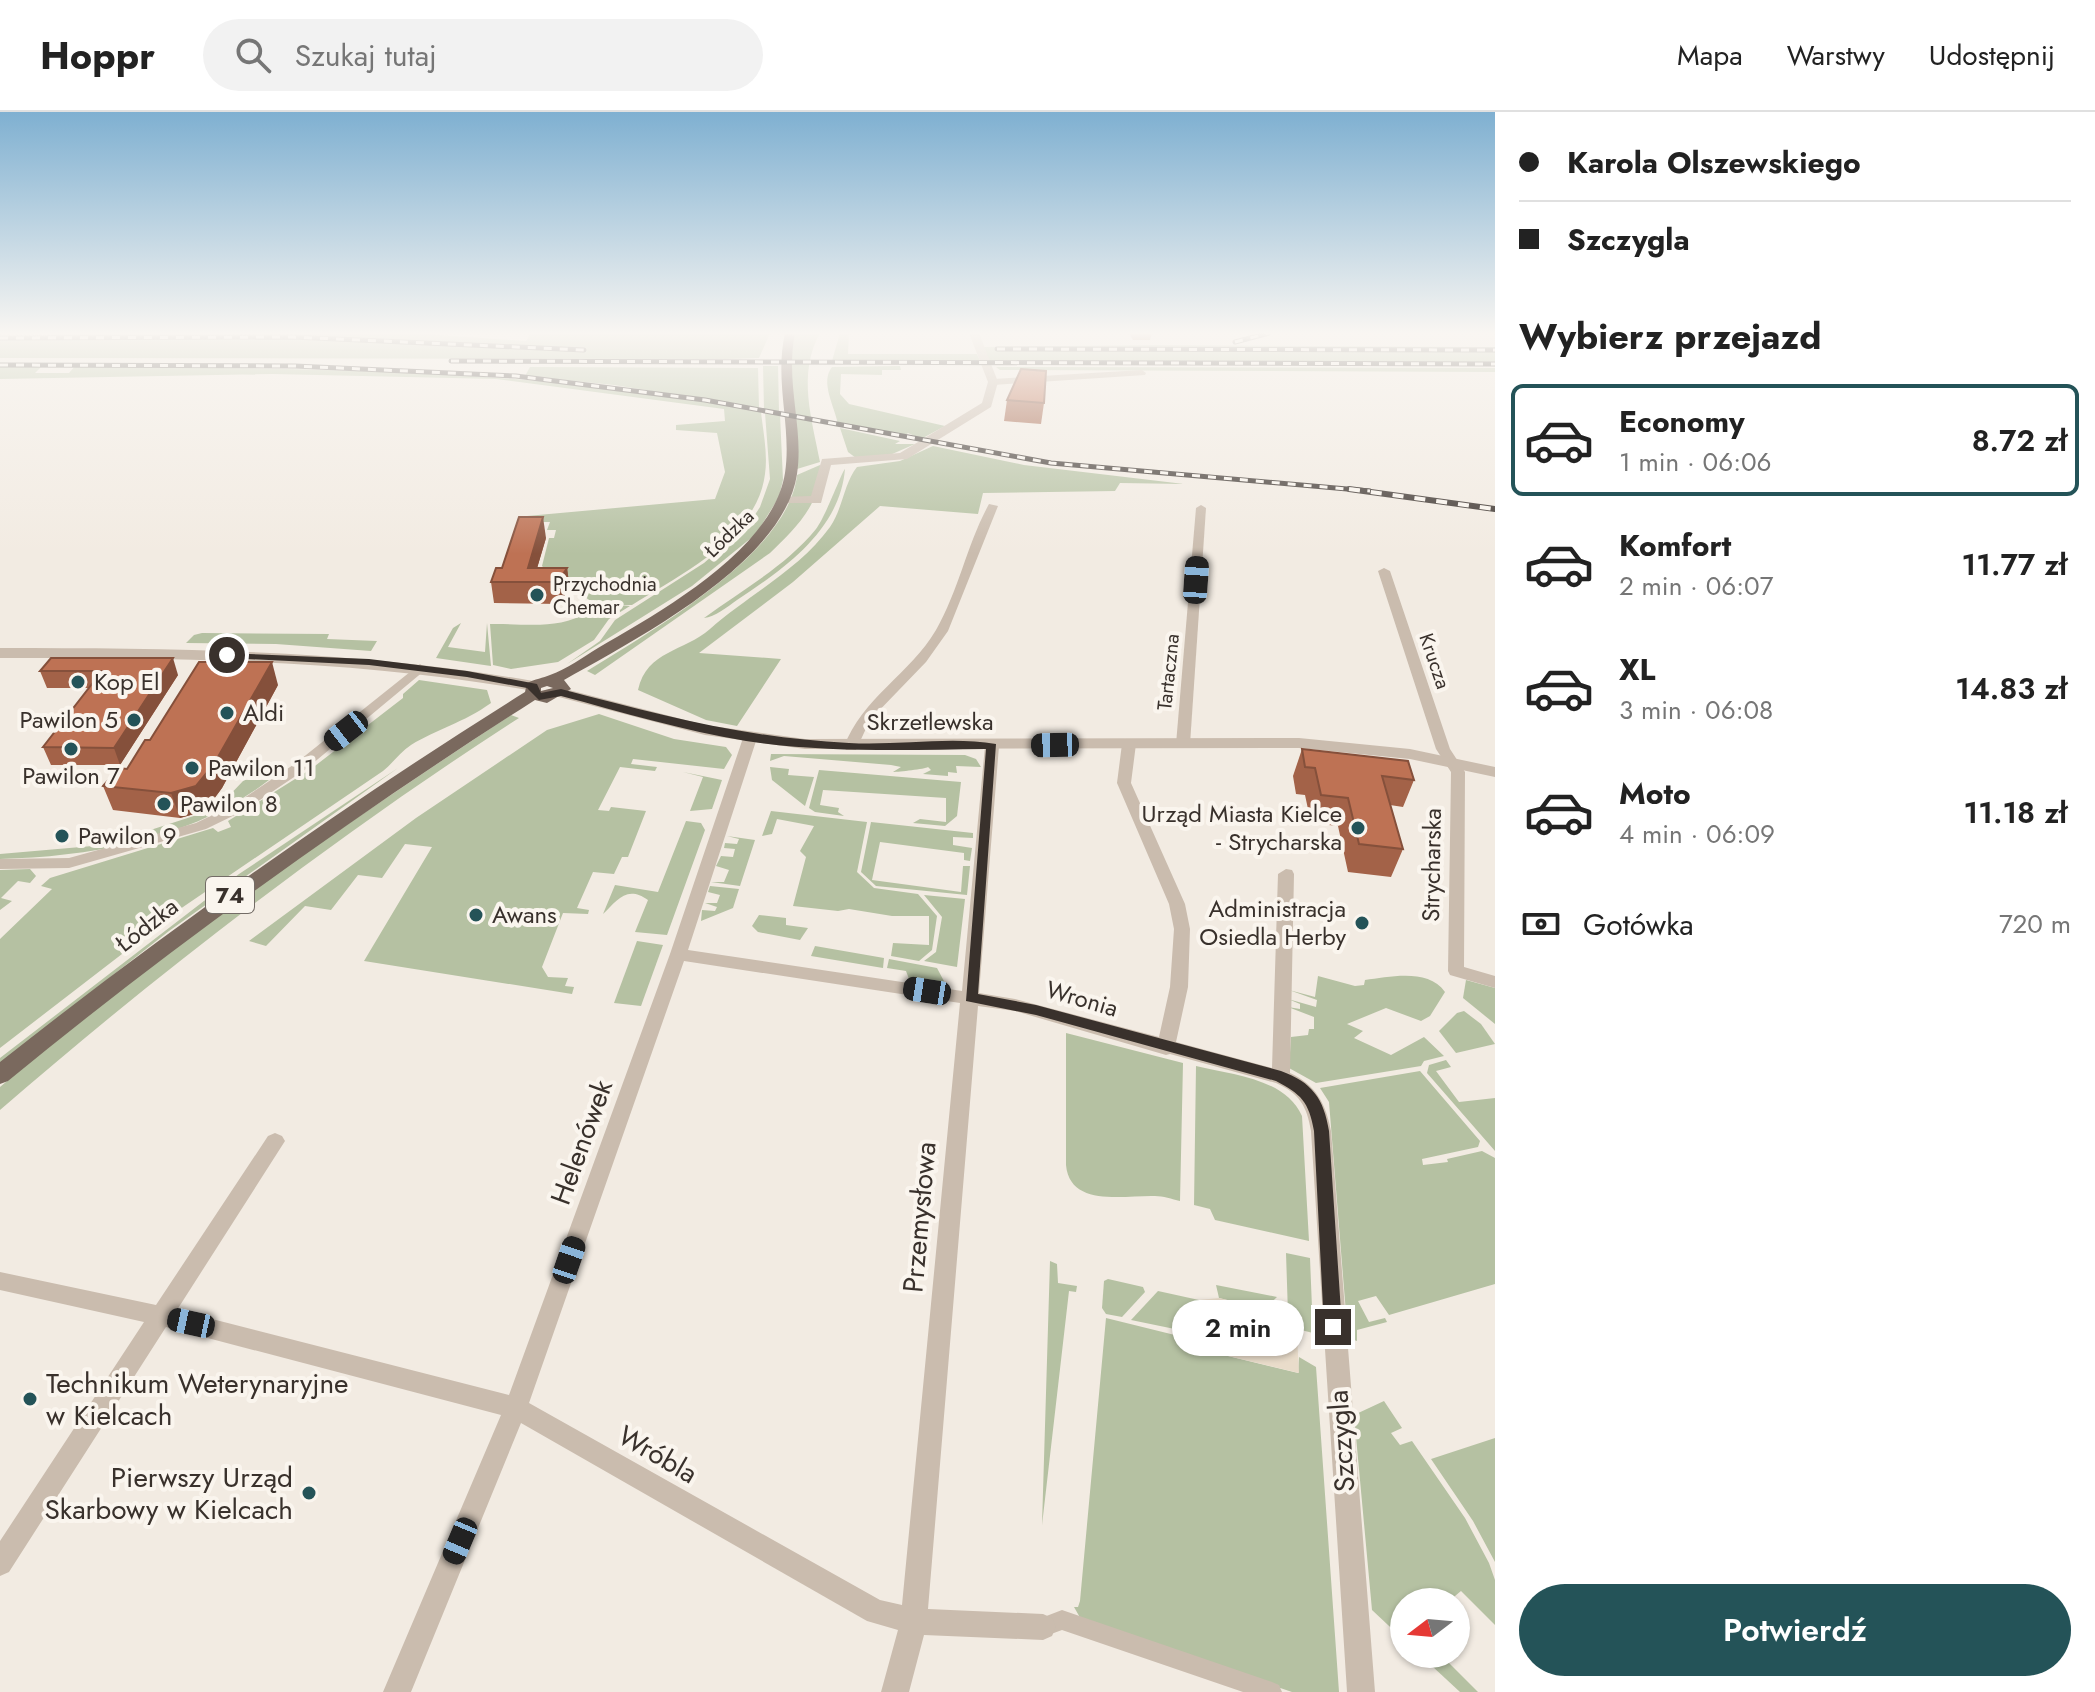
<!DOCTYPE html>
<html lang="pl">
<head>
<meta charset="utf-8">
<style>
	:root { --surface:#fff; --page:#f2f2f2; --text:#222; --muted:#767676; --line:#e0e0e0; --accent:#245358 }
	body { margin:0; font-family:Jost,sans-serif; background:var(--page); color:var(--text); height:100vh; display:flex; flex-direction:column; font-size:30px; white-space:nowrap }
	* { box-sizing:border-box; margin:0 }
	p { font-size:26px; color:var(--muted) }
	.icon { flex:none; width:44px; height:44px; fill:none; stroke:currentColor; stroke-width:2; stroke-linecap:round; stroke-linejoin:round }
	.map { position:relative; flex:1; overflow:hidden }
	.panel { display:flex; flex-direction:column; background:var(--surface); width:600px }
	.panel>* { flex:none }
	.hud { display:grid; align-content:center; height:176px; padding:0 24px; background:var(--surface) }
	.needle { width:52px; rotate:254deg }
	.fabs { position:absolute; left:1390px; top:1476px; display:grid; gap:16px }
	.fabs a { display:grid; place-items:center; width:80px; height:80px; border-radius:50%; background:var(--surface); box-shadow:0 2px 6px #0004; font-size:40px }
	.end { position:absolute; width:36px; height:36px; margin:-18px; border:10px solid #39312c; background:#fff; box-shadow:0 0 0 4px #fff }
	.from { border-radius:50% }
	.bubble { position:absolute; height:56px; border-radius:28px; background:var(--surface); box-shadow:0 2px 6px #0004; font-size:26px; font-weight:600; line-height:56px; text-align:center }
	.car { position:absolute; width:24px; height:48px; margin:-24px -12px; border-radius:10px; box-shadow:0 0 6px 2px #0007; background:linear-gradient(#222 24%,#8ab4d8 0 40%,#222 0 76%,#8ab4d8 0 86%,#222 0) }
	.hud b { display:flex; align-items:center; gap:28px; height:76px; font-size:30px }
	.hud b+b { border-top:2px solid var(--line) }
	.hud i { width:20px; height:20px; background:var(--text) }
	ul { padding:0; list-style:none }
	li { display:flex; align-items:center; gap:24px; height:112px; margin:0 16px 12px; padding:0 8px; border:4px solid transparent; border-radius:12px }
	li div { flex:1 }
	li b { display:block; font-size:30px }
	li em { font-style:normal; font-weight:600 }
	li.active { border-color:var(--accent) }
	li>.icon { width:72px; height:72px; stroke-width:1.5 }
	h2 { padding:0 24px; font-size:36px; line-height:96px }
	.pay { display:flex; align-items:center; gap:20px; height:88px; padding:0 24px; font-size:30px }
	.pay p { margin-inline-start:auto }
	.cta { display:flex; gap:16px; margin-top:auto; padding:16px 24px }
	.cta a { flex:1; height:92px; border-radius:48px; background:var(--accent); color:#fff; font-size:32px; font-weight:600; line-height:92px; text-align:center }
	header { display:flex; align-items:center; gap:48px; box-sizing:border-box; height:112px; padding:0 40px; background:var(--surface); border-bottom:2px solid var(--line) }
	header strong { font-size:38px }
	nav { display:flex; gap:44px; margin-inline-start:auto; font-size:28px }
	.search { width:560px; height:72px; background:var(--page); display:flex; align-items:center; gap:20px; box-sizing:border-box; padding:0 28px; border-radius:44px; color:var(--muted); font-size:30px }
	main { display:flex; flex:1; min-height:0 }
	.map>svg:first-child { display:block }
</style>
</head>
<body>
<header>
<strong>Hoppr</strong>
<div class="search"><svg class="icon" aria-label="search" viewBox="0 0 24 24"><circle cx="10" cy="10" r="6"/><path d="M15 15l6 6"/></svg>Szukaj tutaj</div>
<nav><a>Mapa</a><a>Warstwy</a><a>Udostępnij</a></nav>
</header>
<main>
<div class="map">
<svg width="1495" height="1580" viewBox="0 0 1495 1580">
	<rect width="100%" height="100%" fill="#f2ebe2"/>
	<g fill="#b5c1a2">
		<polygon points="0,221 412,221 526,229 531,221 770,221 759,246 727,247 0,246 0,228 50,227 55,222"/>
		<path d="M794 221H820C797 262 812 307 820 350L797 357 787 265Z"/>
		<polygon points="840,221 849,221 848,242 977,242 980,249 832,249"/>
		<polygon points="1153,233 1495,235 1495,250 988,249 983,235"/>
		<path d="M0 254H42L35 261H69L75 254C305 258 535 254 761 300 763 319 768 342 765 362 757 426 681 462 632 493H619L630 494 609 507 594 528 558 550 511 557 493 553 490 512C523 511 557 519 588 500L583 495 602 494 587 493 592 490 585 485 586 475 560 473 542 454 549 426H554L556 418H547L550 410H534L527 404 715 387 725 360 717 321 676 318V313L725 309 724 297 496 267 273 262 0 267Z"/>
		<polygon points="763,254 778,254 779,300 764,297"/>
		<path d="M900 254 901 258H882V263L841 262 840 282 849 292 945 314 921 327 908 321 904 324 838 312C834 293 820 270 832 255Z"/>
		<polygon points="530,255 758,256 759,296 614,273 525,264"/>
		<polygon points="996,255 1495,256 1495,260 1000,258"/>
		<polygon points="765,301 780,303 783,368 779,385 756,422 692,474 567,552 600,529 615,508 704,451 749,412 760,395 770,367"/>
		<polygon points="840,316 900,329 895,332 915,332 890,343 856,346 848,340"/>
		<path d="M933 334 1024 353 1184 372 1120 371 1115 379 983 381 978 402 880 394 793 470 699 541 781 547 737 614 706 608 638 578C647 538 684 540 710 517 748 483 799 458 830 415 843 396 844 371 857 355L900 349Z"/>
		<path d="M820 353C824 389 794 418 770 441L595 563 587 559C650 519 789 442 797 363Z"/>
		<path d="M845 357C840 418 784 457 737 488 727 495 715 505 704 506 742 478 786 454 816 417 826 404 842 359 845 357Z"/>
		<polygon points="461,511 448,535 485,540 487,511 491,554 436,546 453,516"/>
		<polygon points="202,521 329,522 327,527 377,529 371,539 276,532 186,531 194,523"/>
		<path d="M419 568 487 578 491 591C463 611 437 617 411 633 400 640 393 651 383 659L183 795 0 936V827L52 777 41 774 50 766 213 716 218 720 231 715 228 709 311 657 403 586V582Z"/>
		<polygon points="599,602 674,627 726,635 732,643 724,657 633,647 631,652 657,655 655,659 620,655 598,698 609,699 611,695 646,699 628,745 622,745 614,762 593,760 577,796 589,798 588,802 563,801 542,855 548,865 568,866 565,874 574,875 572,882 364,849 432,735 405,732 382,766 358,763 331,798 305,794 266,834 249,829 416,706 547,618"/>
		<path d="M511 603 519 606C337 723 164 856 0 998V975C160 837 335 719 511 603Z"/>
		<path d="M771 642 965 643 976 647 981 655 956 654 957 661 948 660V664L923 662 931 658 928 655C925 657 899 660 893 660L901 655 891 653 784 644 770 649Z"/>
		<polygon points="770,655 789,657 788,663 814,665 805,694 772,668"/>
		<polygon points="398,656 169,819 0,952 0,946 239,762"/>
		<polygon points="819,658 961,670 957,704 945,714 913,711 920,707 946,710 946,686 823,678 820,693 839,696 838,700 844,704 815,700 809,696"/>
		<polygon points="683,660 722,668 712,697 690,699 703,665"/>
		<path d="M244 668H269C195 726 92 745 0 747V742L104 733 200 702 222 691Z"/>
		<polygon points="771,699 867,710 857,760 874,776 918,782 937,804 932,838 919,849 891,844 893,831 929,833 929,804 892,804 849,797 838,799 793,794 806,745 800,739 814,714 777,707 772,722 762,724"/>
		<path d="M686 709 701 711 705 718 667 823 635 820 648 788C626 772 616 790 603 802L615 773 658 780Z"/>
		<polygon points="871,710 973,721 973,726 953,725 953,733 972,736 970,749 964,748 964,741 880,730 872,768 961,780 963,754 970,754 967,783 876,774 861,760"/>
		<polygon points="727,724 755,728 740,774 711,770 724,770 729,758 716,754 721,744 733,745 735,737 724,736 725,731 737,732 739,727"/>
		<polygon points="30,757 36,764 30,771 18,769 1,786 12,789 0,798 0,758"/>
		<polygon points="710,774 739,777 733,796 701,809 702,798 715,799 717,795 705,791 717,791 720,783 708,780"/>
		<polygon points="924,783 965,787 957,855 924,849 936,840 942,805"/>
		<polygon points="759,803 786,806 786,813 808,816 800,828 758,820 752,814"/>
		<polygon points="637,829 663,833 641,894 614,891"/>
		<polygon points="815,834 884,846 883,856 811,844"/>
		<polygon points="889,847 937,856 946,873 909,867 906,859 887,856"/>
		<path d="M1318 864 1355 874 1364 873 1365 868C1390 865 1428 856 1445 880L1430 904 1421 909 1386 896 1347 912 1363 919 1354 926 1391 943 1424 925 1444 944 1424 949 1421 954 1316 971 1289 956 1291 925 1308 923 1309 917H1314V905L1288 895 1300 897V892L1288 887 1316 895 1317 888 1289 878 1315 885Z"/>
		<polygon points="1466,868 1495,876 1495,912 1463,886"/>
		<polygon points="1464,899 1481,912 1495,932 1456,941 1439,919 1457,901"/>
		<path d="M1066 921 1183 951 1180 1089C1172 1087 1163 1084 1155 1084 1125 1083 1070 1096 1066 1053Z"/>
		<polygon points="1446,948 1451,955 1436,959 1459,990 1495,986 1495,1039 1427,961 1429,953"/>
		<path d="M1196 954C1232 963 1285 966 1302 1004L1309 1129 1215 1108 1210 1097 1194 1093Z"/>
		<polygon points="1420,959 1480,1029 1478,1035 1422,1047 1423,1053 1448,1050 1447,1047 1482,1039 1495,1046 1495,1172 1389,1203 1376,1184 1358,1189 1369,1210 1385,1206 1387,1210 1357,1218 1357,1229 1348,1226 1329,990 1320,976"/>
		<polygon points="1286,1141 1310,1146 1313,1221 1297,1217 1296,1204 1288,1202"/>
		<polygon points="1050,1149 1057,1152 1058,1171 1077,1174 1076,1180 1069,1179 1042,1413"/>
		<polygon points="1108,1167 1143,1175 1145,1180 1122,1205 1106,1202 1102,1196 1104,1169"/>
		<polygon points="1216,1173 1277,1185 1264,1197 1219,1186"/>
		<polygon points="1158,1179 1199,1188 1199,1222 1131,1208"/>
		<polygon points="1106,1206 1195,1228 1195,1236 1298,1261 1299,1245 1316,1255 1339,1580 1292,1580 1082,1509 1074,1495 1078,1495 1080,1489"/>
		<polygon points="1384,1289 1402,1316 1391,1321 1400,1333 1412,1329 1465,1406 1489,1451 1495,1468 1495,1513 1461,1479 1449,1489 1438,1485 1438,1490 1404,1490 1404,1528 1372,1498 1354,1303"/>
		<polygon points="1495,1326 1495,1450 1473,1409 1431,1347"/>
		<polygon points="1419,1542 1440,1542 1478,1580 1460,1580"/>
	</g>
	<polygon fill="#e9dcca" points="1219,1186 1296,1204 1299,1261 1195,1236 1199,1222 1199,1188"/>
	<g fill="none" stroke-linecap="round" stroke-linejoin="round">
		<polygon fill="#cabcae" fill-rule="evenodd" points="1062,1498 1272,1570 1279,1573 1282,1580 1243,1580 1062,1518 1043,1525 1036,1522 1033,1515 1036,1508"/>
		<g fill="#cabcae" fill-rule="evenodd">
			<polygon points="1142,258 1146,261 1145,263 993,273 989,270 993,267"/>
			<path d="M989 392 998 394 948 519 926 550 870 608 856 638H846L844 635C862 586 910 562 936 518 959 478 967 432 989 392Z"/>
			<polygon points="1201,393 1206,396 1190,632 1183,636 1176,632 1196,396"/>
			<polygon points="1384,456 1390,459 1450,637 1465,660 1464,855 1495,864 1495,876 1450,863 1448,859 1451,660 1436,637 1378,459"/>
			<polygon points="420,552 426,556 424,559 306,657 245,698 206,717 69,756 0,757 0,747 69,746 196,711 235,692 296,651"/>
			<path d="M750 622 757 626 688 838 962 879 985 634 992 630 999 634 979 881 1015 887 1159 925 1170 875 1174 817 1169 792 1117 671 1122 632 1129 628 1136 632 1131 671 1185 792 1190 817 1188 875 1176 930 1272 956 1278 762 1286 757 1292 758 1294 762 1290 961C1316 973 1326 992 1331 1019L1375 1580H1347L1311 1019C1307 994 1299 981 1276 971L1170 942 1166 943 1015 899 978 894 928 1497 1043 1502 1052 1506 1056 1515 1052 1524 1043 1528 924 1523 909 1580H881L898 1518 867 1509 521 1311 411 1580H383L501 1303 166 1215 9 1460 0 1464V1429L144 1210 0 1178V1160L156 1193 268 1024 275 1021 282 1024 285 1029 177 1198 509 1283 670 842 743 626ZM684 849 960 891 902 1493 880 1488 529 1291Z"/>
		</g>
		<g fill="#cabcae" fill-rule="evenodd">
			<polygon points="969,221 979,221 998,270 991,295 907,347 831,353 821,391 780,391 780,385 811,384 822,347 900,341 982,291 988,270"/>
			<path d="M0 536C179 536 356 538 533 569L541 574 533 579C356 547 179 546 0 546Z"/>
			<polygon points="561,576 705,613 805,627 1299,626 1410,637 1495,655 1495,665 1410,647 1299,636 805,637 705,623 555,584 555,578"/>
		</g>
		<path fill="#7a695e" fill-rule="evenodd" d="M785 221H795C785 271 804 316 797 362 784 451 636 527 564 568L571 577 547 591 535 588C352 705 176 831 8 969L0 972V950C168 817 343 694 525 580L527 571C535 567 543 566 550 563 567 557 583 545 598 536 660 500 773 438 785 361 792 315 774 270 785 221ZM547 574 553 576 541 579V576Z"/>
		<g stroke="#39312c" stroke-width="5">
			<g id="rail-far1">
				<polyline points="0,226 292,225 584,238"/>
				<polyline points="1235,230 1269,221"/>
				<polyline points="997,237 1495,238"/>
				<polyline points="451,249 1495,252"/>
				<polyline points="0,253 295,254 516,264 705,288 1051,351 1370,379"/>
			</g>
		</g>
		<g stroke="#39312c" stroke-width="6">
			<polyline id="rail" points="1349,377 1495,397"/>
		</g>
		<use href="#rail-far1" stroke="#faf5ee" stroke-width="3" stroke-dasharray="8" stroke-linecap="butt"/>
		<use href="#rail" stroke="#faf5ee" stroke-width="4" stroke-dasharray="11" stroke-linecap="butt"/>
	</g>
	<g fill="#a36248">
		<polygon points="1129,221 1152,221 1150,228 1133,228"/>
		<polygon points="1007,288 1044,291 1041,312 1004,309"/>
		<polygon points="546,426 537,456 567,456 570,478 561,492 494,491 491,470 502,456"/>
		<polygon points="51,546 178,563 120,653 51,653 43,635 89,576 47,576 40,559"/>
		<polygon points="278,573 222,676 205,699 180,706 113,698 103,674 127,657 150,628"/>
		<polygon points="1302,637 1414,668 1403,695 1390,693 1403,737 1391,765 1348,760 1338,714 1311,711 1305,683 1296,682 1293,664"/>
	</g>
	<g fill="#85503b">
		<polygon points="543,405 546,426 533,470 528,456"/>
		<polygon points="567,456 570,478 561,492 558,470"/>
		<polygon points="173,546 178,563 120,653 114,636"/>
		<polygon points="272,550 278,573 222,676 205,699 180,706 171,681"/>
	</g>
	<g fill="#be7254" stroke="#85503b" stroke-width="2">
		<polygon points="1021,257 1046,259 1044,291 1007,288"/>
		<polygon points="519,405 543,405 528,456 567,456 558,470 491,470 496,456 502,456"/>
		<polygon points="51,546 173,546 114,636 43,635 102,559 40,559"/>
		<polygon points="199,550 272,550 214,652 196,674 171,681 103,674 119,656 127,657 145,628 150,628"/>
		<polygon points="1302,637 1408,649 1414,668 1382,664 1403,737 1359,732 1348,686 1321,683 1315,656 1305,655"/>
	</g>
	<linearGradient id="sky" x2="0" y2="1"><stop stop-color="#7fb0d1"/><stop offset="0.5" stop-color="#f9f6f2"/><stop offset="1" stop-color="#f9f6f2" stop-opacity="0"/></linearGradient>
	<rect width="1495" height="442" fill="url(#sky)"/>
	<path fill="#39312c" d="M224 541 369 547 467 559 537 572 541 581 561 577C661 603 745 626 849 631 897 634 949 624 996 632L978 882 1036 893 1281 959C1312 970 1324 987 1329 1019L1342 1215 1340 1221 1333 1223 1324 1215 1314 1019C1309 990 1301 982 1276 969L1036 903 966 889 986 637C907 638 826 641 746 629 684 619 622 600 561 584L539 588 527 576 467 565 369 553 227 546Z"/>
	<g fill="#245358" stroke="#faf5ee" stroke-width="3">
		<circle cx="537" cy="483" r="8"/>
		<circle cx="78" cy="570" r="8"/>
		<circle cx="227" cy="601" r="8"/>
		<circle cx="134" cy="608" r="8"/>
		<circle cx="71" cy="637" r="8"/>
		<circle cx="192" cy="656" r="8"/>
		<circle cx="164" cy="692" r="8"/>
		<circle cx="1358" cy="716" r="8"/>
		<circle cx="62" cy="724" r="8"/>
		<circle cx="476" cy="803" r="8"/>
		<circle cx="1362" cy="811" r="8"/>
		<circle cx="30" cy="1287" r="8"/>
		<circle cx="309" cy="1381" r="8"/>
	</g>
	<g text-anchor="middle" stroke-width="8" stroke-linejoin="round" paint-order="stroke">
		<g font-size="20" fill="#39312c" stroke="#faf5ee">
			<text transform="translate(729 421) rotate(-44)" y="7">Łódzka</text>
			<text transform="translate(1435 549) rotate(71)" y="7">Krucza</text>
			<text transform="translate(1168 560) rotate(-84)" y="7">Tartaczna</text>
		</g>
		<g font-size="20" fill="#39312c" stroke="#faf5ee" text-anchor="start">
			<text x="553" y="479">Przychodnia<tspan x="553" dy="23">Chemar</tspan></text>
		</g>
		<rect fill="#faf5ee" stroke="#736c66" stroke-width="2" x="206" y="765" width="48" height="36" rx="6"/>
		<g font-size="22" font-weight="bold" fill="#39312c">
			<text x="230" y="791">74</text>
		</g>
		<g font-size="24" fill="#39312c" stroke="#faf5ee" text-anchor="start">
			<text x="94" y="578">Kop El</text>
			<text x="243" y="609">Aldi</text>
			<text x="118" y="616" text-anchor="end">Pawilon 5</text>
			<text x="208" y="664">Pawilon 11</text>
			<text x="71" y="672" text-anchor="middle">Pawilon 7</text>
			<text x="180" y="700">Pawilon 8</text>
			<text x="1342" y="710" text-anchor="end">Urząd Miasta Kielce<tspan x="1342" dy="28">- Strycharska</tspan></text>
			<text x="78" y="732">Pawilon 9</text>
			<text x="1346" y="805" text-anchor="end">Administracja<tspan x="1346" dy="28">Osiedla Herby</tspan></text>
			<text x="492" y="811">Awans</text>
		</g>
		<g font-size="24" fill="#39312c" stroke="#faf5ee">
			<text x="930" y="618">Skrzetlewska</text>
			<text transform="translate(1432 753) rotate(-89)" y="8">Strycharska</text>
			<text transform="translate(147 813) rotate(-38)" y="8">Łódzka</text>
			<text transform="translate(1082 887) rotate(16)" y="8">Wronia</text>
		</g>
		<g font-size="28" fill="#39312c" stroke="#faf5ee">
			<text transform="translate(581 1030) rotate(-70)" y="10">Helenówek</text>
			<text transform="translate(919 1105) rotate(-85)" y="10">Przemysłowa</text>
			<text transform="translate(1341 1329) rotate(-94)" y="10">Szczygla</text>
			<text transform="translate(658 1342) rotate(30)" y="10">Wróbla</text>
		</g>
		<g font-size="28" fill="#39312c" stroke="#faf5ee" text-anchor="start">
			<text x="46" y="1281">Technikum Weterynaryjne<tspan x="46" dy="32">w Kielcach</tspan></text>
			<text x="293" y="1375" text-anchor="end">Pierwszy Urząd<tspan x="293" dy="32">Skarbowy w Kielcach</tspan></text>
		</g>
	</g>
</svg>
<div class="fabs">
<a><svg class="needle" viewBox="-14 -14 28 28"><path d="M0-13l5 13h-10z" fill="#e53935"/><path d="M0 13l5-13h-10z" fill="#767676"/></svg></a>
</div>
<i class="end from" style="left:227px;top:543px"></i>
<i class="end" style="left:1333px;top:1215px"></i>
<div class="bubble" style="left:1172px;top:1188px;width:132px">2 min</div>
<i class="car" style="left:1196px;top:468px;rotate:4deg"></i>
<i class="car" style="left:346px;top:619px;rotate:232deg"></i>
<i class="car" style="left:1055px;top:633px;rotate:269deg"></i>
<i class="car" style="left:927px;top:879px;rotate:279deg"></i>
<i class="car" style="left:569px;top:1148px;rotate:19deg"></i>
<i class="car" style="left:191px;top:1211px;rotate:282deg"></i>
<i class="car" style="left:460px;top:1429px;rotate:203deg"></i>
</div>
<section class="panel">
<div class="hud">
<b><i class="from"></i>Karola Olszewskiego</b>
<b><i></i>Szczygla</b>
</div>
<h2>Wybierz przejazd</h2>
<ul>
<li class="active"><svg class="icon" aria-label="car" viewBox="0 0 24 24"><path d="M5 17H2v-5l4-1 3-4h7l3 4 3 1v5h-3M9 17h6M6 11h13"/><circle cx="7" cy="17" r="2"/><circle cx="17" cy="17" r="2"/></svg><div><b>Economy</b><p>1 min · 06:06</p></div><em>8.72 zł</em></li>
<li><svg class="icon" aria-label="car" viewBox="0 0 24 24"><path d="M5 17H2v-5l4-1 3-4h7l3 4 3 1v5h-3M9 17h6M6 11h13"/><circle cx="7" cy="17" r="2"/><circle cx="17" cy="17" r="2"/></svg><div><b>Komfort</b><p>2 min · 06:07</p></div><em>11.77 zł</em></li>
<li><svg class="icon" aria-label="car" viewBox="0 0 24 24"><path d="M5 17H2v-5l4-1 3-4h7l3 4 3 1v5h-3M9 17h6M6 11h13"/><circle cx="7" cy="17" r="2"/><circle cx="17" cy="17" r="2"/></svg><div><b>XL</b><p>3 min · 06:08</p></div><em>14.83 zł</em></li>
<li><svg class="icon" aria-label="car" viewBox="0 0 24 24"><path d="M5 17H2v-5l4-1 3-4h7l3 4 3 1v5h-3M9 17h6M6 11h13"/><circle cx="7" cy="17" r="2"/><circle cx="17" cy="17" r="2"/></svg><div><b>Moto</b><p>4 min · 06:09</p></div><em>11.18 zł</em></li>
</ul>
<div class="pay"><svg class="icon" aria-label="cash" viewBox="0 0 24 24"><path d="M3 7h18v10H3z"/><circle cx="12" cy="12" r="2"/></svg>Gotówka<p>720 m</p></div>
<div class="cta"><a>Potwierdź</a></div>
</section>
</main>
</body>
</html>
